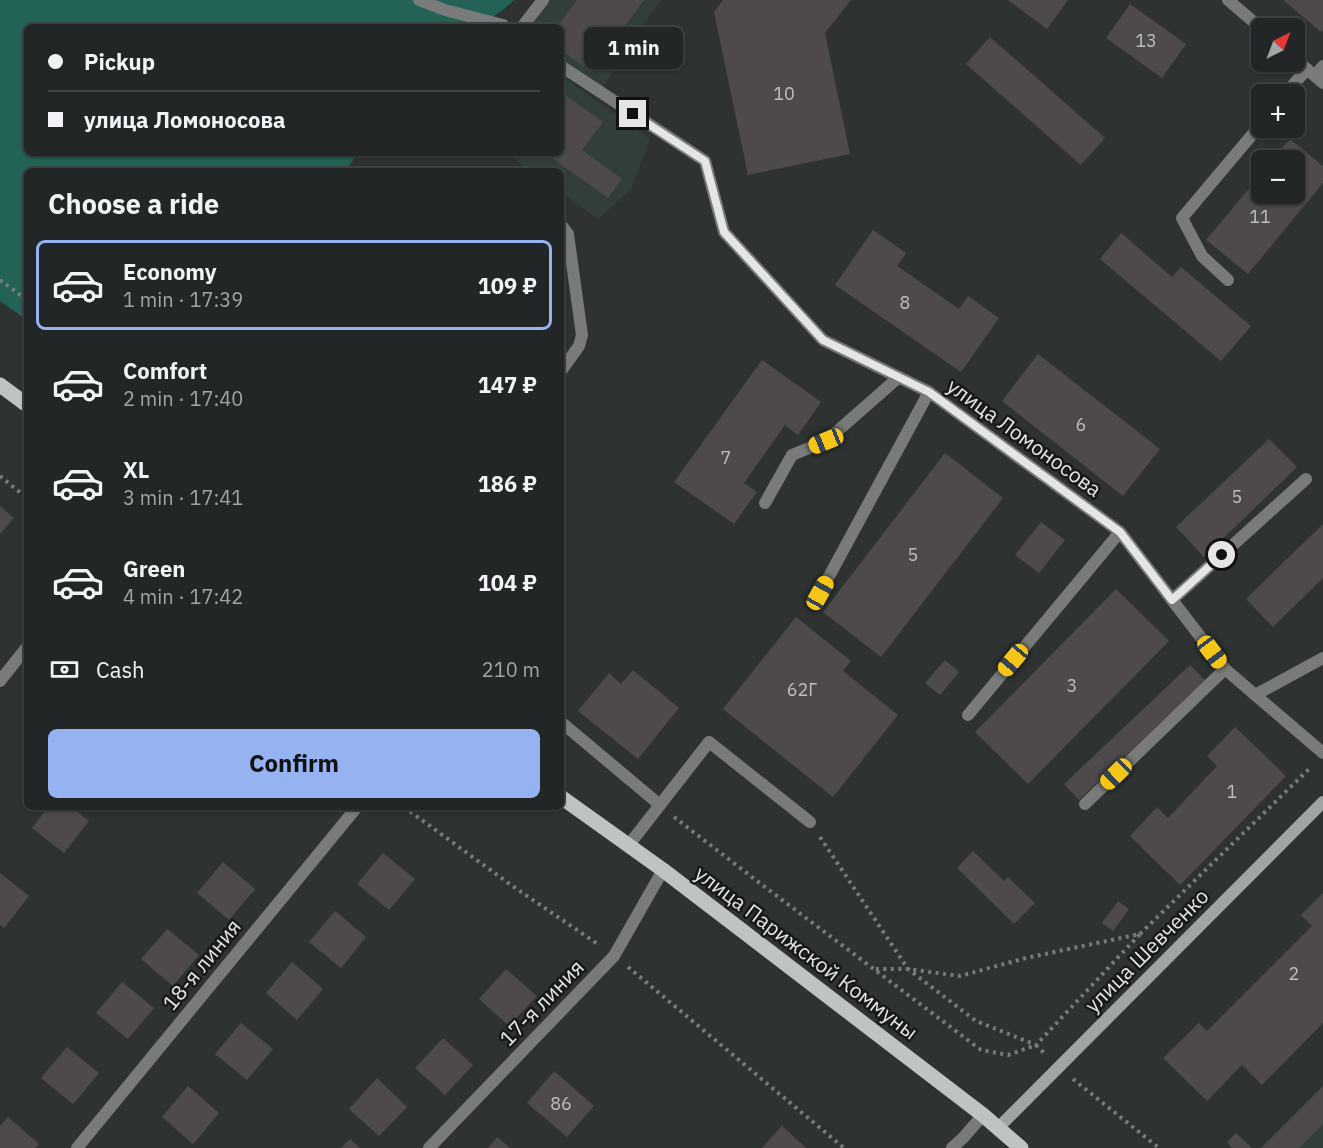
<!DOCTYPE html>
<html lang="en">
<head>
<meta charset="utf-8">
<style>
	:root { --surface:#222626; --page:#2a2e2e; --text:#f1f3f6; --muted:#a2a5a7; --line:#3f4343; --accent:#95b2f1 }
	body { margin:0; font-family:"IBM Plex Sans",sans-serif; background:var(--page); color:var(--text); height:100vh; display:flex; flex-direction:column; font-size:22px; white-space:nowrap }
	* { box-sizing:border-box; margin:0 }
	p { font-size:20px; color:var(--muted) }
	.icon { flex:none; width:33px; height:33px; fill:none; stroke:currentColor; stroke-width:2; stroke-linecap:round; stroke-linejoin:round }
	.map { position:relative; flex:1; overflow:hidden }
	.side { position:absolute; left:24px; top:168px; width:540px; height:642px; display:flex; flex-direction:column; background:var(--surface); border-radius:9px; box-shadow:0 2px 4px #0004,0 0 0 2px var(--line) }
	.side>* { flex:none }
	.guide { position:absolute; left:24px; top:24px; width:540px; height:132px; border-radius:9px; box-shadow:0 2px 4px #0004,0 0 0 2px var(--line); display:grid; align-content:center; height:132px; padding:0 24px; background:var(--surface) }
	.needle { width:39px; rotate:42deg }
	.fabs { position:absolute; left:1251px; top:18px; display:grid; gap:12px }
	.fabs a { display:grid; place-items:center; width:54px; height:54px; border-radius:9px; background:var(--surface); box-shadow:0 2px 4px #0004,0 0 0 2px var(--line); font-size:30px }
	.end { position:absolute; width:27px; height:27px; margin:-14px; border:8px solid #e3e6e5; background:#111; box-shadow:0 0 0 3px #111 }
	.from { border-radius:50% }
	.bubble { position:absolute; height:42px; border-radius:9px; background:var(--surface); box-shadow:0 2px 4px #0004,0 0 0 2px var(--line); font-size:20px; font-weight:700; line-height:42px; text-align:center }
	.car { position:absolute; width:18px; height:36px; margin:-18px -9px; border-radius:8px; box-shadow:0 0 4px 2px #0007; background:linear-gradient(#f5c518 24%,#345 0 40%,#f5c518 0 76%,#345 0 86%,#f5c518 0) }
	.guide b { display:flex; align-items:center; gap:21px; height:57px; font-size:22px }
	.guide b+b { border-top:2px solid var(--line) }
	.guide i { width:15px; height:15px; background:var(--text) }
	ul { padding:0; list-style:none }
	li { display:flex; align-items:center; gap:18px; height:90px; margin:0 12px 9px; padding:0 12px; border:3px solid transparent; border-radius:9px }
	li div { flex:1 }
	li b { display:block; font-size:22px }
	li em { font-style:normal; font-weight:700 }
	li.on { border-color:var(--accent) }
	li>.icon { width:54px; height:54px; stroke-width:1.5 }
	h2 { padding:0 24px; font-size:27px; line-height:72px }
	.pay { display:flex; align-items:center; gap:15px; height:66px; padding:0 24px; font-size:22px }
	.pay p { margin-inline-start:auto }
	.cta { display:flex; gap:12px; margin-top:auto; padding:12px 24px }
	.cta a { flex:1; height:69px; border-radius:9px; background:var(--accent); color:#111; font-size:24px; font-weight:700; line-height:69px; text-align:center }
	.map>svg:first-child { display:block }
</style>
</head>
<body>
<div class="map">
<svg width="1323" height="1148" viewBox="0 0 1323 1148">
	<rect width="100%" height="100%" fill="#2e3332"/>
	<g fill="#323e3a">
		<polygon points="549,0 660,0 660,2 627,46 603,88 561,60 561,27 527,27"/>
		<polygon points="561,75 650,139 631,189 598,219 561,192 561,171 531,171 506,153 561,153"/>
		<polygon points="1323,1101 1323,1148 1274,1148"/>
	</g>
	<polygon fill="#236256" points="0,0 514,0 504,9 478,27 27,27 27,153 358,153 345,171 27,171 27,320 0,301"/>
	<g fill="#4e4a4c">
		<polygon points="577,0 644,0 591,72 561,50 561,27 557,27"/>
		<polygon points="723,0 851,0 825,33 850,154 748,175 714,12"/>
		<polygon points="1008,0 1068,0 1047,29"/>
		<polygon points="1283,0 1323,0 1323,30 1321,32"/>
		<polygon points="1130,4 1186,44 1162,78 1106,38"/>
		<polygon points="990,37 1105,138 1081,165 966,64"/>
		<polygon points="561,92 603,122 582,150 622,179 608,198 545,153 561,153"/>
		<polygon points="1290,139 1323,166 1323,183 1248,274 1206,240 1262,173 1262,194 1294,194 1294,160 1272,160"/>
		<polygon points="873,230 906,253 897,266 959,309 968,296 999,318 961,372 835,285"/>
		<polygon points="1121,233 1172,277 1181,267 1251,326 1221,361 1100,259"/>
		<polygon points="1038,354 1160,449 1123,496 1002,401"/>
		<polygon points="762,360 821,402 798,435 785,425 744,483 757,492 734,524 674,482"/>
		<polygon points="1269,439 1297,467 1204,557 1176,527"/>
		<polygon points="945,453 1003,498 881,657 823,612"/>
		<polygon points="0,506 14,518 0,534"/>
		<polygon points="1041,522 1065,540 1039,573 1015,555"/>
		<polygon points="1323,524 1323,578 1273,627 1246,599"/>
		<polygon points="1116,589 1169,641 1028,784 975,732"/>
		<polygon points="796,617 851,661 843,671 898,715 833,797 723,709"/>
		<polygon points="945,660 959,672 940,695 925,683"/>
		<polygon points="1190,665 1205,680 1079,800 1064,784"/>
		<polygon points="633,670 679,708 638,759 578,711 609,673 621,684"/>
		<polygon points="1235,727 1286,776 1180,885 1130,836 1157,807 1168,818 1217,766 1207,756"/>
		<polygon points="48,807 71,807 89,821 64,853 32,828"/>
		<polygon points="973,851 1004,881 1008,877 1035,903 1014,924 957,868"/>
		<polygon points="383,853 415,879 389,910 357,884"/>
		<polygon points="223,862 255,889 229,920 197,893"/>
		<polygon points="0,873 29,896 4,928 0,925"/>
		<polygon points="1323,893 1323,1023 1262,1085 1242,1065 1207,1101 1163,1058 1199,1023 1207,1031 1312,926 1301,915"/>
		<polygon points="1118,901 1129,909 1113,931 1102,923"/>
		<polygon points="335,911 366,937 341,968 309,942"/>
		<polygon points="167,929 199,955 173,986 141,959"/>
		<polygon points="292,962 323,989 297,1020 266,993"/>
		<polygon points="506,969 537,996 509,1026 479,999"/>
		<polygon points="122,982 154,1008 128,1039 96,1013"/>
		<polygon points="241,1023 273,1049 247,1080 215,1054"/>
		<polygon points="443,1038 473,1065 445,1095 415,1068"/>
		<polygon points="67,1047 99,1073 73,1104 41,1078"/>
		<polygon points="554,1071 594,1106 567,1137 527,1103"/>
		<polygon points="377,1078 407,1107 379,1136 349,1109"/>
		<polygon points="188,1086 219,1113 193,1144 162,1117"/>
		<polygon points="1323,1086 1323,1124 1299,1148 1261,1148"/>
		<polygon points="8,1117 39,1144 35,1148 0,1148 0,1126"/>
		<polygon points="782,1126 806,1148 762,1148"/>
		<polygon points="1236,1133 1252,1148 1232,1148 1227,1142"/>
		<polygon points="497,1137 510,1148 488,1148"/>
		<polygon points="350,1139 360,1148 341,1148"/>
	</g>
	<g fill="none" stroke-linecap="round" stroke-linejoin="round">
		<g stroke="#787c7b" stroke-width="4" stroke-dasharray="3 4.5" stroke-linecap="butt">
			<polyline points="0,280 27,300"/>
			<polyline points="0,476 27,498"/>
			<polyline points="404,807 511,885 599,945"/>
			<polyline points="674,817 761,884 981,1050 1008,1055 1036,1045 1045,1054"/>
			<polyline points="820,837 908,969 976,1021 1036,1045 1140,934 1026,958 960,976 908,969 873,969"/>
			<polyline points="1140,934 1311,767"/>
			<polyline points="628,967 844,1148"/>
			<polyline points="1073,1079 1159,1148"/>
		</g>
		<g stroke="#797b7b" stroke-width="12">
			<polyline points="419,0 445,10 503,25 505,27"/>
			<polyline points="522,27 543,0"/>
			<polyline points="1315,76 1323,66"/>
			<polyline points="1285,94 1307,69"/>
			<polyline points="561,225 568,234 582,335 579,346 561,371"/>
			<polyline points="1228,280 1202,256 1182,218 1262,123"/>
			<polyline points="765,503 792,455 826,441 899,377"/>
			<polyline points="820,593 929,392"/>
			<polyline points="1172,600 1306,479"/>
			<polyline points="1255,695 1323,658"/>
			<polyline points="968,715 1120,532"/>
			<polyline points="561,722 660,805"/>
			<polyline points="1085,804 1225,669"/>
			<polyline points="628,846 709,742 810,822"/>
		</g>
		<g stroke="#797b7b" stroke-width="12">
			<polyline points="1228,0 1262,29"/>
			<polyline points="1294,58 1323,83"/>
			<polyline points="561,66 705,161 724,232 823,340 929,392 1120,532 1225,669 1323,753"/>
			<polyline points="0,681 27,647"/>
			<polyline points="77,1148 357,807"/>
			<polyline points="429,1148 614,956 663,870"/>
			<polyline points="952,1148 963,1138 983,1115"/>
		</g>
		<polyline stroke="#a0a5a3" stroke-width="12" points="998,1128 1323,802"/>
		<g stroke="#bfc4c3" stroke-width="15">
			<polyline points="0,385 27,405"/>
			<polyline points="561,797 663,870 983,1115 1021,1148"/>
		</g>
	</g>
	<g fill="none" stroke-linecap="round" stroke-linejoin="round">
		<polyline stroke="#e3e6e5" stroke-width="8" points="633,114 705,161 724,232 823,340 929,392 1120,532 1172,600 1222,555"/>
	</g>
	<g text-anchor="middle" stroke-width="5" stroke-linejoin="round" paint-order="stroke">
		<g font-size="18" fill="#bebfbf">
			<text x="1146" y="47">13</text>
			<text x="784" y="100">10</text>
			<text x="1260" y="223">11</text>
			<text x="905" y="309">8</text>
			<text x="1081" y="431">6</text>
			<text x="726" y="464">7</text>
			<text x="1237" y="503">5</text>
			<text x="913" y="561">5</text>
			<text x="1072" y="692">3</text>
			<text x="802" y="696">62Г</text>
			<text x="1232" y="798">1</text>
			<text x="1294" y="980">2</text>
			<text x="561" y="1110">86</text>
		</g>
		<g font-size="21" fill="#e3e6e5" stroke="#181a1a">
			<text transform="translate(1024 438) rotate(36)" y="7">улица Ломоносова</text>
			<text transform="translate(1147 951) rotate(-45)" y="7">улица Шевченко</text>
			<text transform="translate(806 953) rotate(37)" y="7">улица Парижской Коммуны</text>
			<text transform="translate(202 965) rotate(-51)" y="7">18-я линия</text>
			<text transform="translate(542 1003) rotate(-46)" y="7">17-я линия</text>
		</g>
	</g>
</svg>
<div class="fabs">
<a><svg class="needle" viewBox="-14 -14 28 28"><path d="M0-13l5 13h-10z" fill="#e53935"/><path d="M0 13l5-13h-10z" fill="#a2a5a7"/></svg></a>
<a>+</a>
<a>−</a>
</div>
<i class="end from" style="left:1222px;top:555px"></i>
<i class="end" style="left:633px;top:114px"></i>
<div class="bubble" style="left:584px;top:27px;width:99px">1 min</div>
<i class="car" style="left:826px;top:441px;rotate:248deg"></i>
<i class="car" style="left:820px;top:593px;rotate:29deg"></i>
<i class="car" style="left:1212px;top:652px;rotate:143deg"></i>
<i class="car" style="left:1013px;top:660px;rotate:220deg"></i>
<i class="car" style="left:1116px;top:774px;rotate:226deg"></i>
<div class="guide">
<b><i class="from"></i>Pickup</b>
<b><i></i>улица Ломоносова</b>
</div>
<section class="side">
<h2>Choose a ride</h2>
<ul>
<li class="on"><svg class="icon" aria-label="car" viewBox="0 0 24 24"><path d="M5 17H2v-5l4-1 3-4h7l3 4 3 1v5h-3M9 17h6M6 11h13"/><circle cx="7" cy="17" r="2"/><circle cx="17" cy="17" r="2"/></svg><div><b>Economy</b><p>1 min · 17:39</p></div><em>109 ₽</em></li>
<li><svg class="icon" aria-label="car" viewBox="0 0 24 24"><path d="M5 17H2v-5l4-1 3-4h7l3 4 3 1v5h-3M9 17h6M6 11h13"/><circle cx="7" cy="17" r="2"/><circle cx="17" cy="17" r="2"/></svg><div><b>Comfort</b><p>2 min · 17:40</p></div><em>147 ₽</em></li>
<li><svg class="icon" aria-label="car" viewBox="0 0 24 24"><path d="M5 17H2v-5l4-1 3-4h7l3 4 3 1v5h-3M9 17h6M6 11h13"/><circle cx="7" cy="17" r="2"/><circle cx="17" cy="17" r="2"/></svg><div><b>XL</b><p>3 min · 17:41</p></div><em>186 ₽</em></li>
<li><svg class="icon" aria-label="car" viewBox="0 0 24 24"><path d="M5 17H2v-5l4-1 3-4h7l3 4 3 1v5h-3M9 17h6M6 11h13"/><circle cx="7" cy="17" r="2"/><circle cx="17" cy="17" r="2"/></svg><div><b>Green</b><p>4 min · 17:42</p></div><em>104 ₽</em></li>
</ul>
<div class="pay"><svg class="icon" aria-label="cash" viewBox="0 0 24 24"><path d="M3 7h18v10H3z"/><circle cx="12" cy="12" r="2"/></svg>Cash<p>210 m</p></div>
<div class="cta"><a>Confirm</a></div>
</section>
</div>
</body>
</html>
